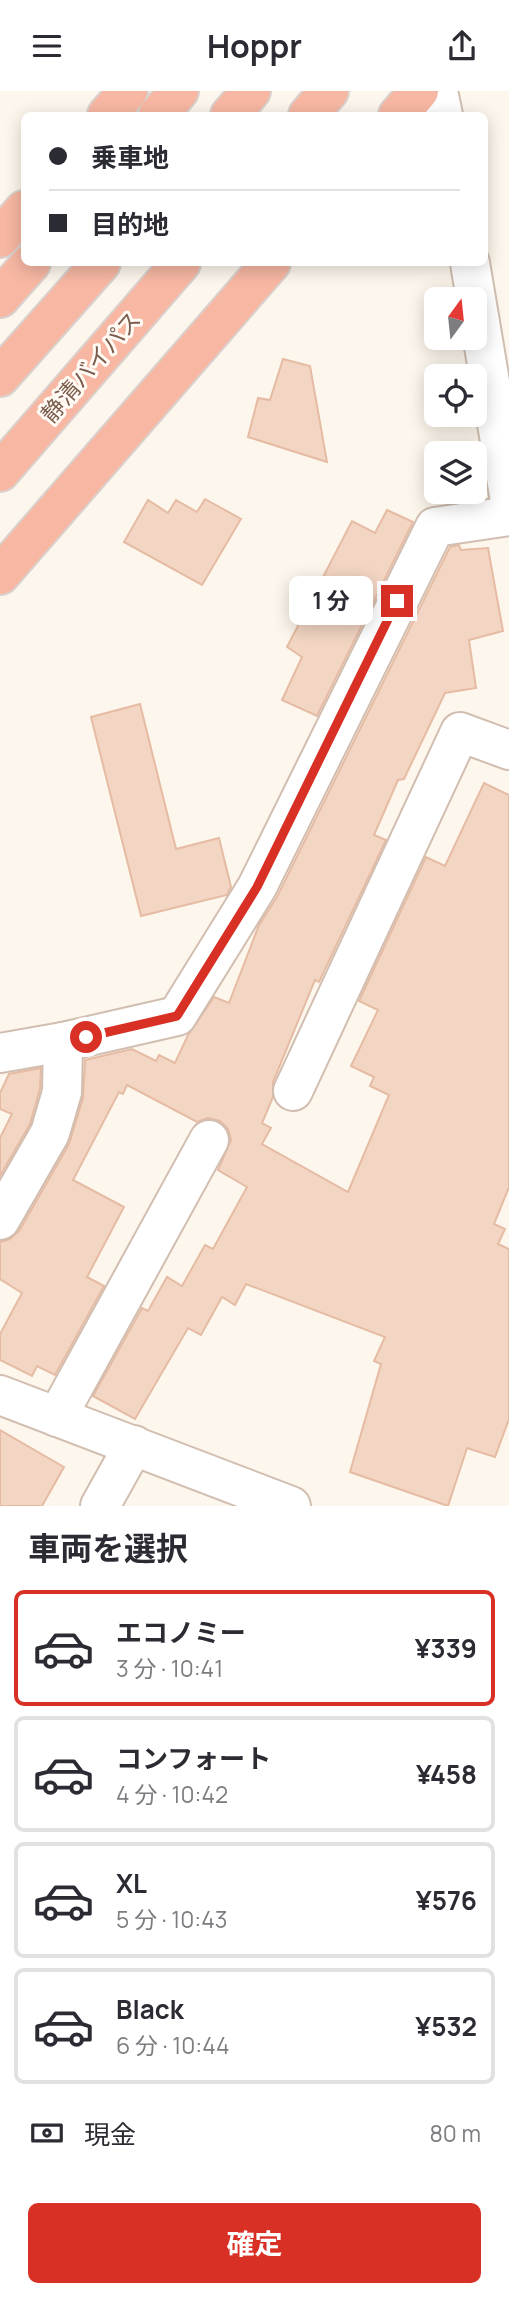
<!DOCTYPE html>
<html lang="ja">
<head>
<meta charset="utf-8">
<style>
	:root { --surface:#fff; --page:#f2f2f3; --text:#2b2b33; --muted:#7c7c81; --line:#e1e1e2; --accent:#d93025 }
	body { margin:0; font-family:Manrope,"Noto Sans JP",sans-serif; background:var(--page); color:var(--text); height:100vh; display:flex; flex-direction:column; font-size:26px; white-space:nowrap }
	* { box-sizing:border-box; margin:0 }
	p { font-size:23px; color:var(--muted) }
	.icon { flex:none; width:38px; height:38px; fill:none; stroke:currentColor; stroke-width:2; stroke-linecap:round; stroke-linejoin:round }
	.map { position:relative; height:1415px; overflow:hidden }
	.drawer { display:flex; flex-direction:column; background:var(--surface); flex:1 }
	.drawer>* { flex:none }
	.guide { position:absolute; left:21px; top:21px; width:467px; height:154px; border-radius:10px; box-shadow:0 4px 18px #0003; display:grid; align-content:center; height:154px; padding:0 28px; background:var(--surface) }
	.needle { width:46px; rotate:15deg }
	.tools { position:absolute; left:424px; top:196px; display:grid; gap:14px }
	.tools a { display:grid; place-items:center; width:63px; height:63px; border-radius:10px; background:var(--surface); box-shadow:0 4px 18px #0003; font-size:35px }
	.end { position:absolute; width:32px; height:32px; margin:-16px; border:9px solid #d93025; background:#fff; box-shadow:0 0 0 4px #fff }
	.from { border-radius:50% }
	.bubble { position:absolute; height:49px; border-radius:10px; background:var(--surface); box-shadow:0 4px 18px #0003; font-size:23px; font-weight:700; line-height:49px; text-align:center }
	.guide b { display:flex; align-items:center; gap:24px; height:66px; font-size:26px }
	.guide b+b { border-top:2px solid var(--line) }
	.guide i { width:18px; height:18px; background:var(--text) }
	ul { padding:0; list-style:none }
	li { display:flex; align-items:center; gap:21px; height:116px; margin:0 14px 10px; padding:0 14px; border:4px solid var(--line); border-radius:10px }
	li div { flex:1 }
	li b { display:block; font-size:26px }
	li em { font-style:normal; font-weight:700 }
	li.current { border-color:var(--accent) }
	li>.icon { width:63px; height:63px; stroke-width:1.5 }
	h2 { padding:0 28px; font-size:32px; line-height:84px }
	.pay { display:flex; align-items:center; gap:18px; height:77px; padding:0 28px; font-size:26px }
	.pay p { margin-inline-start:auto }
	.button { display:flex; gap:14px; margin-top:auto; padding:14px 28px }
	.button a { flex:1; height:80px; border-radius:10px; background:var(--accent); color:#fff; font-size:28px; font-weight:700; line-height:80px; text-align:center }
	header { display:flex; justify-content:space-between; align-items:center; height:91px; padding:0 28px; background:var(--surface); font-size:32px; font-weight:700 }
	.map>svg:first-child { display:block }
</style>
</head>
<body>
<header><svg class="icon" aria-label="menu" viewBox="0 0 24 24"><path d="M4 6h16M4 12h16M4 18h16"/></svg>Hoppr<svg class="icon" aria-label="share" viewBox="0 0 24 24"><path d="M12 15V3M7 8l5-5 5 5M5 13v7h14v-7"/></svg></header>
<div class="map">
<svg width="509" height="1415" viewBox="0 0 509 1415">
	<rect width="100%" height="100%" fill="#fdf6ec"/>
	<g fill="#f3d5c3" stroke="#e6bba3" stroke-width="2">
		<polygon points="283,268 310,275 327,371 248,346 258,307 270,309"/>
		<polygon points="205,408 241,428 202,494 124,451 148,409 168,422 176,409 197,421"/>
		<polygon points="387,419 413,431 317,625 282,609 302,566 287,556 352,430 375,442"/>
		<polygon points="459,454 461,459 488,457 503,540 469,549 476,597 445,602 404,688 398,689 374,744 386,749 319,891 315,889 273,991 273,1006 262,1032 271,1037 262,1053 348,1101 389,1004 370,995 374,986 351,975 378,919 359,910 426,766 445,775 484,692 509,704 509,1096 494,1133 505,1138 498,1153 509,1158 509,1328 495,1366 467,1357 448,1415 350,1381 381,1273 374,1270 385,1246 246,1193 235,1214 222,1206 201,1244 188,1237 135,1328 93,1305 142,1217 148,1220 167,1186 182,1195 205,1154 213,1158 247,1096 218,1079 231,1049 228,1038 220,1030 208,1027 197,1031 127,994 123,1003 119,1001 73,1089 124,1116 87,1186 104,1195 55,1284 37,1275 32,1285 0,1269 0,1243 22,1202 0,1188 0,1151 10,1148 19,1140 69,1053 83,1007 85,969 132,958 156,970 159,964 175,972 188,944 214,906 229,912 259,834 277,806 450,456"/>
		<polygon points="140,613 176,758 219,747 231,796 227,804 141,825 91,626"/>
		<polygon points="41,977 40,998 30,1033 0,1085 0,1047 12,1023 0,1018 0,1002 9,983"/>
		<polygon points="0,1339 64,1376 42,1415 0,1415"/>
	</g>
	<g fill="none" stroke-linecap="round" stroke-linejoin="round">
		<g stroke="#d1beb0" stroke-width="42">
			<g id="minor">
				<polyline points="438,0 443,24"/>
				<polyline points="470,172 509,404"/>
				<polyline points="0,962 63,951 177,925 257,796 435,436 509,425"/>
				<polyline points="293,1000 460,641 509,659"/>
				<polyline points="0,1129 50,1042 62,1001 63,951"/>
				<polyline points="0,1304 291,1415"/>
				<polyline points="57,1326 209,1049"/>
				<polyline points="100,1415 134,1354"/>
			</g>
		</g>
		<g stroke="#dad1cd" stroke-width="42">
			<g id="highway">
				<polyline points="107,24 128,0"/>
				<polyline points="158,24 179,0"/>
				<polyline points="230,24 251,0"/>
				<polyline points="308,24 329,0"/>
				<polyline points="398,24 419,0"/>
				<polyline points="0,147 24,119"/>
				<polyline points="0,207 31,172"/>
				<polyline points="0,286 101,172"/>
				<polyline points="0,381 181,172"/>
				<polyline points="0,484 271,172"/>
			</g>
		</g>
		<use href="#minor" stroke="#fff" stroke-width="38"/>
		<use href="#highway" stroke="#f7b7a3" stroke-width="38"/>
	</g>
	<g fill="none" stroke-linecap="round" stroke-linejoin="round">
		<polyline stroke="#d93025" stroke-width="9" points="86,946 177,925 257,796 397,510"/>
	</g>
	<g text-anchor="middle" stroke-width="6" stroke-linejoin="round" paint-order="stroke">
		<g font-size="23" fill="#7a5c4d" stroke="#fffaf3">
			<text transform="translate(91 276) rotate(-49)" y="8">静清バイパス</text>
		</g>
	</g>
</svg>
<div class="tools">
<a><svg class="needle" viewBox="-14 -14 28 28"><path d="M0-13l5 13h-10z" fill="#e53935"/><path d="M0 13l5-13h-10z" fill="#7c7c81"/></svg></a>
<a><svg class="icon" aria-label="locate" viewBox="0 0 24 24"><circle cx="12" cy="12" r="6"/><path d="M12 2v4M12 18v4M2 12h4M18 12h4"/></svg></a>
<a><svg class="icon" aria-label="layers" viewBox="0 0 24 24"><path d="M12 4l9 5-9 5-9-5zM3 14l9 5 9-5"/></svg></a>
</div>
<i class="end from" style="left:86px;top:946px"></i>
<i class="end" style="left:397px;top:510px"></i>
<div class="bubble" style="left:289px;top:485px;width:84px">1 分</div>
<div class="guide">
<b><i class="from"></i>乗車地</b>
<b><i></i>目的地</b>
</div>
</div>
<section class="drawer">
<h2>車両を選択</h2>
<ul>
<li class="current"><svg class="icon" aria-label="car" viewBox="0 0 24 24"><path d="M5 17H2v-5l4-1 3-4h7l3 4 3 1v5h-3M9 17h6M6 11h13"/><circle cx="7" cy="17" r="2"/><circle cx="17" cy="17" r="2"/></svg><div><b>エコノミー</b><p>3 分 · 10:41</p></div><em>¥339</em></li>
<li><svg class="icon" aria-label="car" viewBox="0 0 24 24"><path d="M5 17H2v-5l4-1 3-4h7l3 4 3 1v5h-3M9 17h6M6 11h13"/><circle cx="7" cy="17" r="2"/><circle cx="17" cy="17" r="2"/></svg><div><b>コンフォート</b><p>4 分 · 10:42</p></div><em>¥458</em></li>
<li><svg class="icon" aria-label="car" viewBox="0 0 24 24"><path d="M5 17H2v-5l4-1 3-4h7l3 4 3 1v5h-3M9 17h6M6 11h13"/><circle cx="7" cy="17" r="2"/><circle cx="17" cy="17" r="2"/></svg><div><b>XL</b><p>5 分 · 10:43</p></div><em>¥576</em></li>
<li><svg class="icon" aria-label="car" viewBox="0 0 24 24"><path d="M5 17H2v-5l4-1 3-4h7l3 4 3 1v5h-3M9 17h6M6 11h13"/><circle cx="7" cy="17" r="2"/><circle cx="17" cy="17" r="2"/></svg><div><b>Black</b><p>6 分 · 10:44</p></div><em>¥532</em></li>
</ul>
<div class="pay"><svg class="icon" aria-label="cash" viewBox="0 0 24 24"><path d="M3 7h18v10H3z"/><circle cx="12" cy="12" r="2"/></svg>現金<p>80 m</p></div>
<div class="button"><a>確定</a></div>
</section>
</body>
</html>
